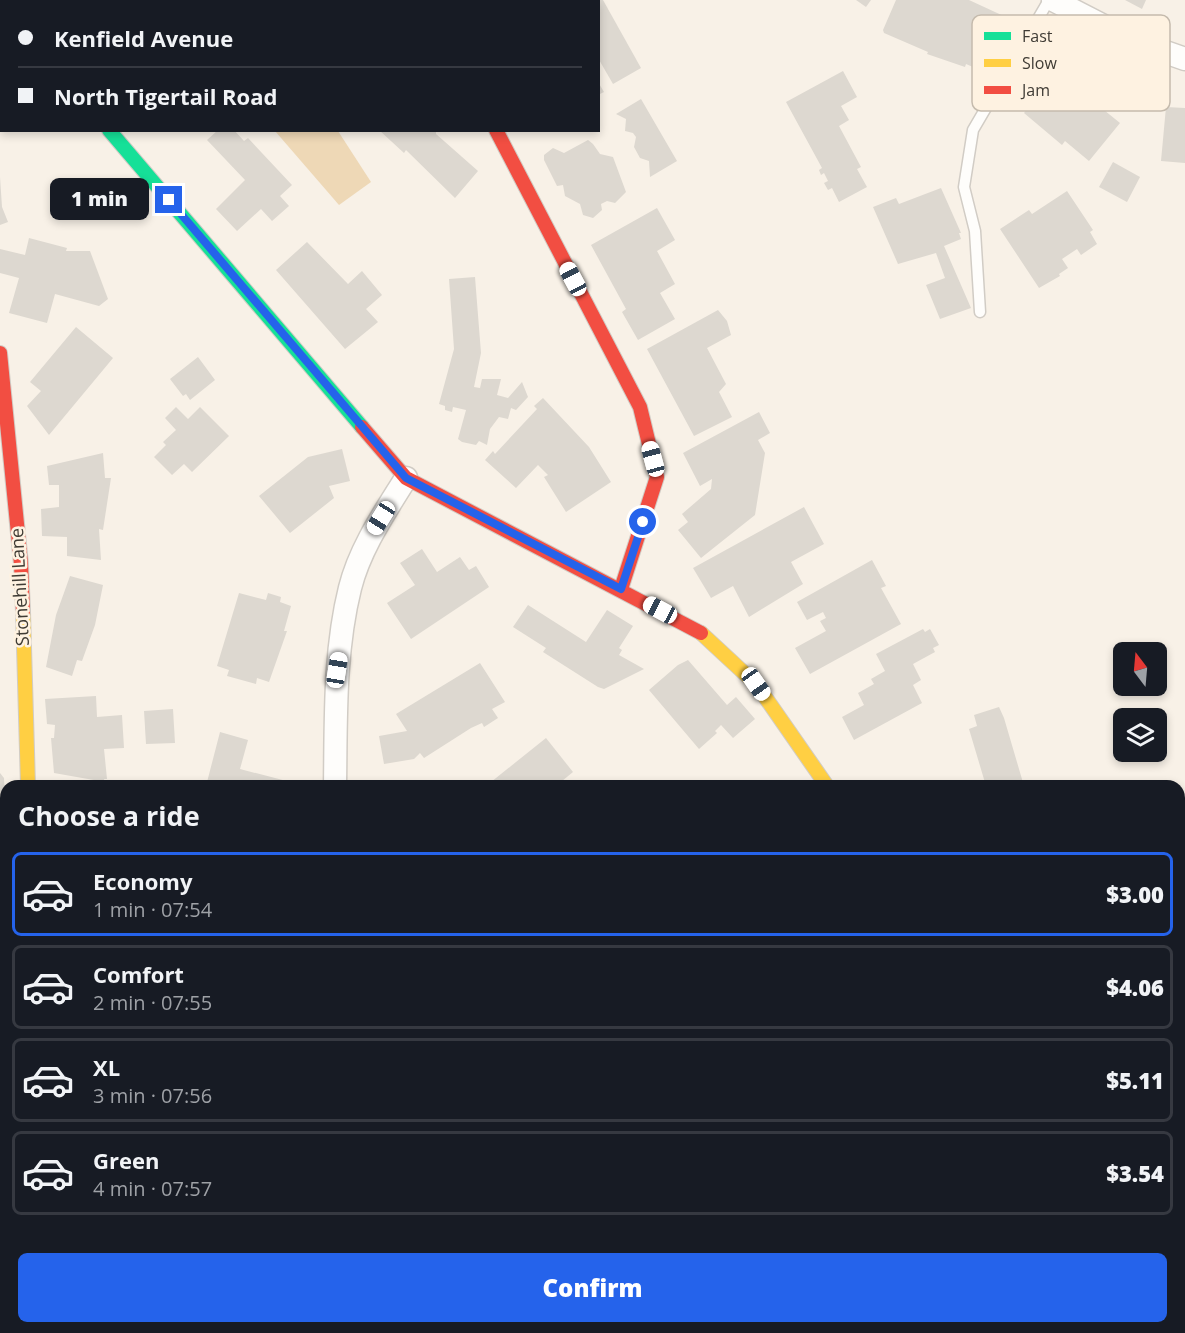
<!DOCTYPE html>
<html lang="en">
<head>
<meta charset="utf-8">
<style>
	:root { --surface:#171b24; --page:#242831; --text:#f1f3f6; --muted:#9ea1a6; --line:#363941; --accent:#2563eb }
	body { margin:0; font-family:"Open Sans",sans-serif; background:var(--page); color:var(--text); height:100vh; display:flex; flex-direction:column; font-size:22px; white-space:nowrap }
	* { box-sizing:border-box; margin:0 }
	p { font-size:20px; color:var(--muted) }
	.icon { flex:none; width:33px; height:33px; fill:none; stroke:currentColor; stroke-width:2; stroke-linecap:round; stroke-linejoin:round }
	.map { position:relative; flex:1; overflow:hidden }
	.drawer { position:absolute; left:0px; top:780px; width:1185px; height:554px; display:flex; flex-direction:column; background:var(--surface); border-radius:18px 18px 0 0; box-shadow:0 3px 9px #0003 }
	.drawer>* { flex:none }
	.banner { position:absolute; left:0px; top:0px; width:600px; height:132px; box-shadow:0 3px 9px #0003; display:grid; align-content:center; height:132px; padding:0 18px; background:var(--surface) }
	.needle { width:39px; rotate:344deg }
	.controls { position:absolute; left:1113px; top:642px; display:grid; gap:12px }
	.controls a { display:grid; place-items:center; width:54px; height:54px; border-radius:9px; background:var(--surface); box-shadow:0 3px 9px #0003; font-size:30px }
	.end { position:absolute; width:27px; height:27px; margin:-14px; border:8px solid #2563eb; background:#fff; box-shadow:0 0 0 3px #fff }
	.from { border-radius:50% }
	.bubble { position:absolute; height:42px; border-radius:9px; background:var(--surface); box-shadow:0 3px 9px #0003; font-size:20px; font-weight:800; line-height:42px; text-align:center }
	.car { position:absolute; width:18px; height:36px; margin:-18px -9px; border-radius:8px; box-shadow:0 0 4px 2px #0007; background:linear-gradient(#fff 24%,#345 0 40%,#fff 0 76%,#345 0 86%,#fff 0) }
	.banner b { display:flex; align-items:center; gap:21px; height:57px; font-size:22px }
	.banner b+b { border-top:2px solid var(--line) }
	.banner i { width:15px; height:15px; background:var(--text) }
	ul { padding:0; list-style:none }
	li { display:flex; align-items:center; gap:18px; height:84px; margin:0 12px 9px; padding:0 6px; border:3px solid var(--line); border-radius:9px }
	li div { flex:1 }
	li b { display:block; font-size:22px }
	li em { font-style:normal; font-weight:800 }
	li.on { border-color:var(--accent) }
	li>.icon { width:54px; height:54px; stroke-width:1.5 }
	h2 { padding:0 18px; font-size:27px; line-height:72px }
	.primary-button { display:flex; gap:12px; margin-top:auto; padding:12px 18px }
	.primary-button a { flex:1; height:69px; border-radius:9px; background:var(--accent); color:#fff; font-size:24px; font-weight:800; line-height:69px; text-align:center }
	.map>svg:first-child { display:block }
</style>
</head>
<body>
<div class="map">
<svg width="1185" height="1333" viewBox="0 0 1185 1333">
	<rect width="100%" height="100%" fill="#f8f1e7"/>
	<g fill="#eed8b6">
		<polygon points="161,0 256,0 256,1 163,2"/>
		<polygon points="275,131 338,131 371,182 339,205"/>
	</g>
	<g fill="#ddd8d0">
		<polygon points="598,0 603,0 641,68 613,84 598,58"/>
		<polygon points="856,0 871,0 866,7"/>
		<polygon points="896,0 969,0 1008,18 1007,21 1010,22 999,47 990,46 980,70 966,64 965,67 927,54 928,52 884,33 883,30"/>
		<polygon points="1125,0 1146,0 1142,9"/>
		<polygon points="843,71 857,97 841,106 849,120 839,126 861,167 857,169 867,187 839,202 832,188 828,190 824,183 828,181 824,173 821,175 819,170 822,168 786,102"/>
		<polygon points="1057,72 1120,123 1089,161 1065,141 1062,145 1024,113"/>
		<polygon points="598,82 604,92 598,95"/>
		<polygon points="641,99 677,161 650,177 649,161 640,158 634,147 636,137 633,133 625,131 626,119 616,114"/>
		<polygon points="1166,107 1185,108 1185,163 1161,161"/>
		<polygon points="218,130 234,130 244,141 248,138 292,185 280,196 289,206 272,221 261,209 237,231 216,209 245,180 207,140"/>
		<polygon points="379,130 436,130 436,134 478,171 455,198 406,150 404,153"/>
		<polygon points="588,140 593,144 600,154 613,157 626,192 615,203 607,201 601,204 602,210 593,218 583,215 580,204 565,196 563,185 557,186 544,160 544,155 553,148 564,153"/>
		<polygon points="1113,162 1140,177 1127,202 1099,187"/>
		<polygon points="0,177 2,207 8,222 0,225"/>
		<polygon points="941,188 961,233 959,233 961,239 944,246 971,308 940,319 926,285 945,278 936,253 898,264 873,207 896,198 899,204"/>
		<polygon points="1067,191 1093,230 1090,232 1097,244 1081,255 1077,249 1062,259 1068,268 1059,274 1060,276 1039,288 1000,229 1029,210 1032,214"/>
		<polygon points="657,208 675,240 657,251 675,284 660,293 675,319 638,340 622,312 626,309 591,245"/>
		<polygon points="29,238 67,248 66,251 90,251 108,299 99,306 55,294 47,323 9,313 19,278 0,273 0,249 25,255"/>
		<polygon points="307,242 348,284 362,271 382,295 366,309 378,322 345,349 276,270"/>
		<polygon points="475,277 481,353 474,387 480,388 482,379 501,379 497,395 508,398 522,382 528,397 516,410 511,408 508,419 499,417 490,429 487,445 479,441 476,445 462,442 458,439 466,410 453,407 452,412 445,410 445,406 439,404 454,349 449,279"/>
		<polygon points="718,310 727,321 731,335 707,348 726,384 719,392 732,417 694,436 647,349"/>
		<polygon points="76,327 113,358 49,435 27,406 41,391 30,382"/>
		<polygon points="198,357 215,380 190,400 186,394 183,396 170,379"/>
		<polygon points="543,398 589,447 611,482 566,512 544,477 548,475 538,465 516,488 485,460 493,451 495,454 537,409 534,406"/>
		<polygon points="176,407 188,419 200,407 229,436 192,472 184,464 172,475 154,457 166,445 163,442 176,430 165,418"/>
		<polygon points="759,412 770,433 758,440 765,453 755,515 701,558 678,530 688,522 682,514 711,489 712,479 700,486 683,453"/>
		<polygon points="342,449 350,481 329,486 334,498 290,533 259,496 308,457"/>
		<polygon points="103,453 105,478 111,478 103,530 99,529 101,560 67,556 67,537 42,536 41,509 59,507 59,485 49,485 47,466"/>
		<polygon points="804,507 824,544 791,562 803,584 749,617 733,586 711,598 693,568"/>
		<polygon points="422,549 437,572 460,557 469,570 476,566 489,587 411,639 387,603 415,585 400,563"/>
		<polygon points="872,560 886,586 881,588 901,624 810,674 795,648 826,631 820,621 826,618 823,612 807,620 797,602"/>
		<polygon points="70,576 103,585 95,625 82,661 77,660 72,676 46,667 56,615"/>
		<polygon points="239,593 266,600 268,593 281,597 280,602 291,606 284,631 287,631 269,682 257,678 256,684 227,676 229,670 217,666"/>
		<polygon points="528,605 586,642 607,610 633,626 619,648 622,650 619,655 644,669 604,689 598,687 543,652 546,648 513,627"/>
		<polygon points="923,629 925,632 930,629 939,645 933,648 935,652 913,664 921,680 913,685 922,703 854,740 842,717 864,705 858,693 874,684 871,679 885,671 876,654"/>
		<polygon points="688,660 727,705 736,697 755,719 733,738 721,725 715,731 717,733 699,749 649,690 678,665"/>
		<polygon points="480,663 505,702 492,709 498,718 484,727 482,723 471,728 424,758 420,753 414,759 384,764 379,736 407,731 396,714"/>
		<polygon points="96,696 97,717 122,715 124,748 104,749 107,779 104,779 105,782 54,773 51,738 54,738 55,725 47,724 45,699"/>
		<polygon points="999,707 1004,718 1024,786 986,786 969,729 977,726 974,715"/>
		<polygon points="173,709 175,743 146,744 144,711"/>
		<polygon points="220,732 248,740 240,769 298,784 297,786 206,786"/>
		<polygon points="546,738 573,772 556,786 486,786"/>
		<polygon points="0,773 4,778 6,820 0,824"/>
		<polygon points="0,1133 6,1139 6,1161 0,1168"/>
		<polygon points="0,1169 6,1174 6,1191 0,1198"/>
		<polygon points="54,1328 140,1328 147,1333 55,1333 52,1331"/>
		<polygon points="230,1328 268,1328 266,1333 228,1333"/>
		<polygon points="346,1328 397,1328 395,1333 344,1333"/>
		<polygon points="399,1328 416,1328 413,1333"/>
		<polygon points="570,1328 575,1330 604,1328 610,1333 562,1333"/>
		<polygon points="681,1328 736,1328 735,1333 680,1333"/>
		<polygon points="997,1328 1032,1328 1026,1333 997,1333 994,1330"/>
		<polygon points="1077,1328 1090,1328 1100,1333 1074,1333"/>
	</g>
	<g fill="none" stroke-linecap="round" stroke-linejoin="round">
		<g stroke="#d1ccc5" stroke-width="13">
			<polyline id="lane" points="980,312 975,231 964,187 973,130 1049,0"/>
		</g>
		<g stroke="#d1ccc5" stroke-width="25">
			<g id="street">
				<polyline points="428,0 428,2"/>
				<polyline points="1053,0 1131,40 1185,59"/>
				<polyline points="0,1 2,3"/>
				<path d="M335 786C336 720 334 652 350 588 360 548 385 512 406 478"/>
				<polyline points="1179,1324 1185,1327"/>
				<polyline points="322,1333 322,1328"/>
				<polyline points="636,1333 636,1328"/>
			</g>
		</g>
		<g stroke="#d1ccc5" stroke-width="16">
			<polyline id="fast" points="109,130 362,427"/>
		</g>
		<g stroke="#d1ccc5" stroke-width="16">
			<g id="slow">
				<polyline points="23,612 28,786"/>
				<polyline points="701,633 756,684 827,786"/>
			</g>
		</g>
		<g stroke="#d1ccc5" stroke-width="16">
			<g id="jam">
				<polyline points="496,130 640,407 657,477 621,589"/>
				<polyline points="0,353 21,564 23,612"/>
				<polyline points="362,427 406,478 701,633"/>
			</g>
		</g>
		<use href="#lane" stroke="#fefdfb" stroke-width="10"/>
		<use href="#street" stroke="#fefdfb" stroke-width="22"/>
		<use href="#fast" stroke="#16e098" stroke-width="14"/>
		<use href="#slow" stroke="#ffcf43" stroke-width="14"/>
		<use href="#jam" stroke="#f24e42" stroke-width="14"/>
	</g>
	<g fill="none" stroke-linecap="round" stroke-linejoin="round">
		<polyline stroke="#2563eb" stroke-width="8" points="169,200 406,478 621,589 643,522"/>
	</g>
	<g text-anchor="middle" stroke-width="5" stroke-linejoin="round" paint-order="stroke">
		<g font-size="18" fill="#3f3b34" stroke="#fef2e1">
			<text transform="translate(20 587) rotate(-93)" y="6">Stonehill Lane</text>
		</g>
	</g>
	<rect x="972" y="15" width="198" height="96" rx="9" fill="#fef2e1" stroke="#c5bbad" stroke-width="1.5"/>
	<rect x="984" y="32" width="27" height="8" fill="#16e098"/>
	<rect x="984" y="59" width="27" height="8" fill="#ffcf43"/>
	<rect x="984" y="86" width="27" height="8" fill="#f24e42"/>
	<g font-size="16" fill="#3f3b34">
		<text x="1022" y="42">Fast</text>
		<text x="1022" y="69">Slow</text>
		<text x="1022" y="96">Jam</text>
	</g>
</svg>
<div class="controls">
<a><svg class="needle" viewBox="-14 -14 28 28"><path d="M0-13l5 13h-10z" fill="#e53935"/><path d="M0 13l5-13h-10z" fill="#9ea1a6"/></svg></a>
<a><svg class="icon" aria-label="layers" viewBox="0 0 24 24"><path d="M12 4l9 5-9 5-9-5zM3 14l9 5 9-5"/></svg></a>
</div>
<i class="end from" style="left:643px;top:522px"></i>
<i class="end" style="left:169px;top:200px"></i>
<div class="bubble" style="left:50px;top:178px;width:99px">1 min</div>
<i class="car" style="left:573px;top:279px;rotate:332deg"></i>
<i class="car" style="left:653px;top:459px;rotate:345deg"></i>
<i class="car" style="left:381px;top:518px;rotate:212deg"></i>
<i class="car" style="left:660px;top:610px;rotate:298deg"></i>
<i class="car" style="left:337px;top:670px;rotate:9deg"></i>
<i class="car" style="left:756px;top:684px;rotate:145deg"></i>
<div class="banner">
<b><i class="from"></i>Kenfield Avenue</b>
<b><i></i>North Tigertail Road</b>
</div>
<section class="drawer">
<h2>Choose a ride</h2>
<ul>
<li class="on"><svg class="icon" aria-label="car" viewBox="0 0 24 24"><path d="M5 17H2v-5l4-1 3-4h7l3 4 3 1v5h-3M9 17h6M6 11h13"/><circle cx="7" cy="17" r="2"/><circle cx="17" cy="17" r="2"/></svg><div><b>Economy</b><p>1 min · 07:54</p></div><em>$3.00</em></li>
<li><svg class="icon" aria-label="car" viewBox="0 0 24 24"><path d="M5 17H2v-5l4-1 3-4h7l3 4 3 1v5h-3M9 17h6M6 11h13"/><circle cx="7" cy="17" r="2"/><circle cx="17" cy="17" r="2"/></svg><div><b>Comfort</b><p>2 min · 07:55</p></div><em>$4.06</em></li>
<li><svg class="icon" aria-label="car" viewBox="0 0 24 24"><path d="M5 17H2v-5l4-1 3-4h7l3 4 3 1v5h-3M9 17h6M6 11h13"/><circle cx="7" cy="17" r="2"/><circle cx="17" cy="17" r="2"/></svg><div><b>XL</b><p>3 min · 07:56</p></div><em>$5.11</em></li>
<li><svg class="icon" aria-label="car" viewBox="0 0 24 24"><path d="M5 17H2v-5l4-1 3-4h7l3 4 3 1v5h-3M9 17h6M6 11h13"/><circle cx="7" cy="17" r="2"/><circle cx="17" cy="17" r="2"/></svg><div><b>Green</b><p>4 min · 07:57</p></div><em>$3.54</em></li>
</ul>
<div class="primary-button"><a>Confirm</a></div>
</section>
</div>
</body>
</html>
